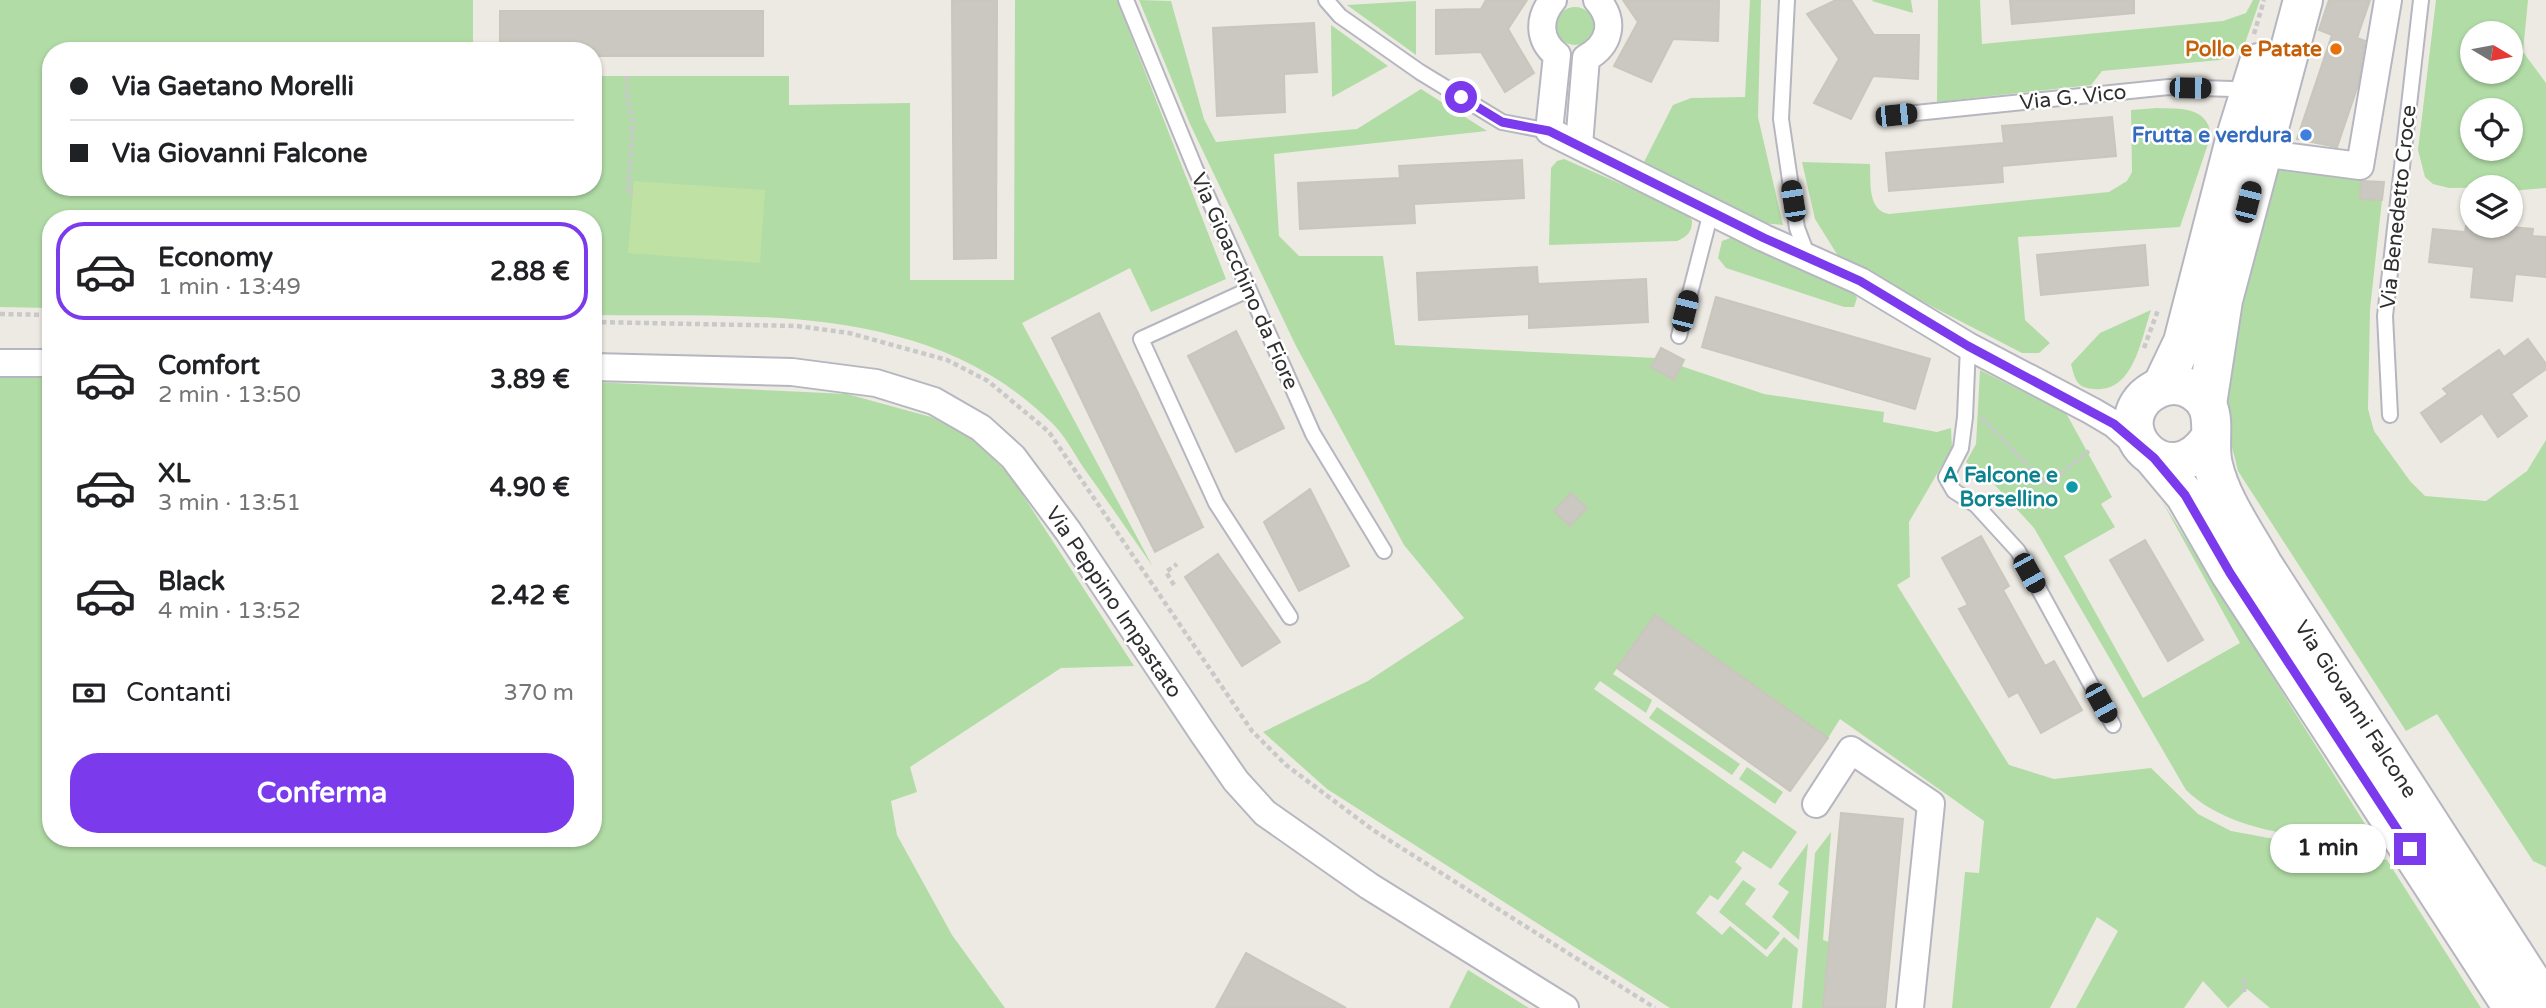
<!DOCTYPE html>
<html lang="it">
<head>
<meta charset="utf-8">
<style>
	:root { --surface:#fff; --page:#f2f2f2; --text:#202124; --muted:#757577; --line:#e0e0e0; --accent:#7c3aed }
	body { margin:0; font-family:"Varela Round",sans-serif; background:var(--page); color:var(--text); height:100vh; display:flex; flex-direction:column; font-size:26px; white-space:nowrap }
	* { box-sizing:border-box; margin:0 }
	p { font-size:23px; color:var(--muted) }
	.icon { flex:none; width:38px; height:38px; fill:none; stroke:currentColor; stroke-width:2; stroke-linecap:round; stroke-linejoin:round }
	.map { position:relative; flex:1; overflow:hidden }
	.panel { position:absolute; left:42px; top:210px; width:560px; height:637px; display:flex; flex-direction:column; background:var(--surface); border-radius:28px; box-shadow:0 2px 5px #0004 }
	.panel>* { flex:none }
	.guide { position:absolute; left:42px; top:42px; width:560px; height:154px; border-radius:28px; box-shadow:0 2px 5px #0004; display:grid; align-content:center; height:154px; padding:0 28px; background:var(--surface) }
	.needle { width:46px; rotate:100deg }
	.buttons { position:absolute; left:2460px; top:21px; display:grid; gap:14px }
	.buttons a { display:grid; place-items:center; width:63px; height:63px; border-radius:50%; background:var(--surface); box-shadow:0 2px 5px #0004; font-size:35px }
	.end { position:absolute; width:32px; height:32px; margin:-16px; border:9px solid #7c3aed; background:#fff; box-shadow:0 0 0 4px #fff }
	.from { border-radius:50% }
	.bubble { position:absolute; height:49px; border-radius:24px; background:var(--surface); box-shadow:0 2px 5px #0004; font-size:23px; font-weight:700; line-height:49px; text-align:center }
	.car { position:absolute; width:21px; height:42px; margin:-21px -10px; border-radius:9px; box-shadow:0 0 5px 2px #0007; background:linear-gradient(#222 24%,#8ab4d8 0 40%,#222 0 76%,#8ab4d8 0 86%,#222 0) }
	.guide b { display:flex; align-items:center; gap:24px; height:66px; font-size:26px }
	.guide b+b { border-top:2px solid var(--line) }
	.guide i { width:18px; height:18px; background:var(--text) }
	ul { padding:12px 0 0; list-style:none }
	li { display:flex; align-items:center; gap:21px; height:98px; margin:0 14px 10px; padding:0 14px; border:4px solid transparent; border-radius:28px }
	li div { flex:1 }
	li b { display:block; font-size:26px }
	li em { font-style:normal; font-weight:700 }
	li.current { border-color:var(--accent) }
	li>.icon { width:63px; height:63px; stroke-width:1.5 }
	.pay { display:flex; align-items:center; gap:18px; height:77px; padding:0 28px; font-size:26px }
	.pay p { margin-inline-start:auto }
	.cta { display:flex; gap:14px; margin-top:auto; padding:14px 28px }
	.cta a { flex:1; height:80px; border-radius:28px; background:var(--accent); color:#fff; font-size:28px; font-weight:700; line-height:80px; text-align:center }
	.map>svg:first-child { display:block }
</style>
</head>
<body>
<div class="map">
<svg width="2546" height="1008" viewBox="0 0 2546 1008">
	<rect width="100%" height="100%" fill="#edeae3"/>
	<g fill="#b1dca6" fill-rule="evenodd">
		<path d="M0 0H473V51H51V187H593V76H789V105L910 103V280H1014L1015 0H1117L1226 279 1151 312 1130 268 1022 323 1153 567C1130 534 1107 500 1083 467 1074 453 1065 436 1053 424 930 301 753 317 593 315V219H51V308L0 307Z"/>
		<polygon points="1139,0 1171,1 1204,119 1216,142 1357,129 1421,89 1487,131 1274,154 1279,236 1299,256 1383,256 1395,345 1656,358 1651,367 1674,379 1681,366 1764,394 1884,412 1883,422 1937,432 1951,428 1952,448 1909,522 1910,577 1897,585 2009,765 2054,779 2151,768 2198,814 2231,831 2387,860 2481,1008 2270,1008 2247,989 2228,1008 2203,981 2184,1008 2076,1008 2118,931 2097,917 2050,1008 1952,1008 1965,872 1979,873 1984,821 1840,719 1828,738 1655,615 1613,674 1652,700 1646,713 1600,681 1594,689 1797,832 1771,869 1743,851 1735,862 1742,868 1718,900 1710,895 1696,913 1722,935 1730,926 1767,957 1784,937 1798,949 1792,1008 1670,1008 1327,789 1263,732 1368,681 1464,618 1404,545 1296,346 1190,124"/>
		<polygon points="1750,0 1761,0 1758,117 1783,225 1763,223 1644,162 1673,105 1691,98 1745,97"/>
		<polygon points="1911,0 1913,13 1872,1 1873,0"/>
		<polygon points="1938,0 1980,0 1982,44 2223,21 2246,13 2253,0 2260,0 2244,46 2220,60 2102,71 2091,85 1937,102"/>
		<path d="M2436 0H2528L2523 52 2546 83V188L2511 191V187L2449 188 2433 184 2425 177 2418 150ZM2473 33H2511V72H2473ZM2473 110H2511V149H2473Z"/>
		<polygon points="1416,1 1416,55 1347,5"/>
		<circle cx="1575" cy="26" r="19"/>
		<polygon points="1331,25 1388,66 1332,97"/>
		<path d="M2157 108C2180 109 2207 106 2211 135L2180 227 2018 237 2025 320 2050 343 2039 353H2022L1840 259 1815 219 1802 162 1870 164C1871 182 1867 210 1889 214L2109 192 2127 181 2132 172 2131 110Z"/>
		<path d="M1564 159 1685 212 1692 220C1692 232 1688 236 1677 241L1549 245 1551 168 1557 161Z"/>
		<path d="M2274 170 2361 180 2360 199 2382 200 2370 309 2368 409 2374 431 2410 481 2425 496 2486 501 2527 471 2546 440V867L2533 861 2437 714 2406 731 2238 471C2235 457 2230 443 2229 429 2220 341 2253 253 2274 170Z"/>
		<polygon points="1733,237 1851,288 1857,298 1854,307 1844,307 1726,268 1718,258 1722,241"/>
		<path d="M2151 310C2141 339 2134 393 2094 389 2076 388 2075 379 2071 364L2100 333Z"/>
		<path d="M1980 370 2066 413 2112 497 2101 504 2115 527 2064 556 2143 698 2240 643 2162 501 2382 851C2319 835 2236 838 2186 790L2034 528 1993 483 1966 462 1976 444Z"/>
		<polygon points="0,377 51,377 51,838 593,838 593,382 847,394 931,417 975,439 1011,477 1134,666 1061,668 910,767 917,792 891,801 897,835 952,935 1005,1008 0,1008"/>
		<polygon points="1657,707 1740,764 1732,775 1649,718"/>
		<polygon points="1747,767 1783,792 1775,804 1739,779"/>
		<polygon points="1831,832 1823,940 1829,942 1823,1008 1802,1008 1815,853"/>
		<polygon points="1808,843 1799,940 1772,917 1789,892 1778,884"/>
		<polygon points="1743,880 1756,889 1745,904 1780,933 1766,950 1719,912"/>
		<polygon points="1468,970 1529,1008 1449,1008"/>
	</g>
	<polygon fill="#bfe2a4" points="634,181 765,190 760,263 628,253"/>
	<g fill="#cac8c0" stroke="#c9c6bc" stroke-width="2">
		<polygon points="952,0 997,0 996,258 954,259"/>
		<polygon points="1486,0 1527,0 1508,29 1534,73 1505,92 1481,52 1436,54 1436,10 1481,9"/>
		<polygon points="1623,0 1719,0 1718,41 1673,39 1651,82 1614,66 1638,22"/>
		<polygon points="1836,0 1851,0 1874,35 1919,35 1918,79 1873,76 1851,119 1814,103 1839,59 1807,14"/>
		<polygon points="2010,0 2134,0 2134,13 2012,24"/>
		<polygon points="2329,0 2370,0 2357,38 2365,41 2358,85 2337,147 2297,139 2332,35 2319,30"/>
		<polygon points="500,11 763,11 763,56 593,56 593,51 500,51"/>
		<polygon points="1314,23 1317,72 1284,74 1285,112 1217,116 1213,28"/>
		<polygon points="2112,117 2116,156 2002,166 2003,182 1889,191 1886,153 2004,143 2002,126"/>
		<polygon points="1522,160 1524,198 1414,204 1415,223 1300,229 1298,183 1400,178 1399,166"/>
		<polygon points="2361,181 2384,182 2382,200 2360,199"/>
		<polygon points="2466,226 2511,231 2511,227 2533,229 2532,236 2546,237 2546,277 2515,274 2512,301 2471,297 2474,267 2429,262 2433,229 2465,232"/>
		<polygon points="2145,245 2148,285 2041,295 2037,255"/>
		<polygon points="1537,267 1538,284 1646,279 1648,322 1529,328 1529,314 1419,320 1417,273"/>
		<polygon points="1716,297 1930,359 1915,409 1702,347"/>
		<polygon points="1099,313 1203,527 1155,552 1052,338"/>
		<polygon points="1236,331 1284,428 1236,452 1188,356"/>
		<polygon points="2528,339 2546,364 2546,369 2511,394 2527,416 2498,437 2482,413 2441,442 2421,413 2448,394 2443,389 2499,350 2504,357"/>
		<polygon points="1661,348 1684,360 1674,380 1651,367"/>
		<polygon points="1310,489 1349,566 1299,591 1264,522"/>
		<polygon points="1571,493 1587,508 1570,526 1554,511"/>
		<polygon points="1981,536 2009,586 2003,590 2045,666 2054,661 2082,710 2041,733 2018,692 2009,697 1959,609 1968,605 1942,558"/>
		<polygon points="2145,540 2203,640 2168,661 2110,560"/>
		<polygon points="1218,554 1280,642 1242,666 1185,577"/>
		<polygon points="1655,615 1828,738 1790,791 1617,668"/>
		<polygon points="1841,813 1903,819 1885,1008 1823,1008"/>
		<polygon points="1246,953 1346,1008 1216,1008"/>
	</g>
	<g fill="none" stroke-linecap="round" stroke-linejoin="round">
		<g stroke="#b6b6c0" stroke-width="18">
			<g id="lane">
				<polyline points="1126,0 1195,168 1313,434 1384,551"/>
				<polyline points="1326,0 1340,16 1420,72 1502,122 1549,131"/>
				<polyline points="1787,0 1781,119 1797,228 1808,257"/>
				<polyline points="1896,115 2169,87 2232,89 2246,93"/>
				<polyline points="1248,290 1141,339 1216,503 1290,617"/>
				<polyline points="1679,336 1711,212"/>
				<polyline points="1968,346 1965,417 1961,448 1946,477 1954,491 1976,505 2018,551 2113,725"/>
				<polyline points="2390,415 2385,316 2421,0"/>
			</g>
		</g>
		<g stroke="#b6b6c0" stroke-width="30">
			<g id="street">
				<path d="M1553 0C1538 18 1538 40 1557 55L1549 131 1764 238 1860 281 1968 346 2092 411 2114 424 2141 448"/>
				<path d="M1579 145 1586 58C1610 45 1616 21 1597 0"/>
				<polyline points="2260,153 2360,166 2388,0"/>
				<polyline points="0,363 51,363"/>
				<polyline points="593,367 792,372 876,383 934,401 981,428 1013,457 1068,531 1202,732 1236,781 1265,813 1369,886 1565,1008"/>
				<polyline points="1816,804 1851,750 1931,804 1910,1008"/>
			</g>
		</g>
		<g stroke="#b6b6c0" stroke-width="42">
			<g id="secondary">
				<polyline points="2162,386 2183,342 2235,140 2259,63"/>
				<polyline points="2207,404 2223,300 2303,0"/>
				<path d="M2208 441C2170 494 2108 435 2145 397 2153 390 2162 385 2174 385 2188 385 2202 394 2208 407 2215 424 2208 445 2213 465 2221 500 2245 533 2263 565L2546 1004"/>
				<polyline points="2154,458 2185,495 2230,573 2513,1008"/>
			</g>
		</g>
		<g stroke="#c9c9c9" stroke-width="4.5" stroke-dasharray="5 3.5" stroke-linecap="butt">
			<polyline points="2254,34 2264,0"/>
			<polyline points="627,76 627,99 633,122 628,193 633,193"/>
			<polyline points="0,314 51,315"/>
			<polyline points="593,322 797,326 849,333 947,360 988,381 1049,432 1252,731 1286,765 1373,830 1655,1008"/>
			<polyline points="2144,348 2158,310"/>
			<polyline points="1982,418 2047,485 2089,451"/>
			<polyline points="1174,585 1166,572 1177,564"/>
			<polyline points="2244,992 2244,976"/>
		</g>
		<use href="#lane" stroke="#fff" stroke-width="14"/>
		<use href="#street" stroke="#fff" stroke-width="26"/>
		<use href="#secondary" stroke="#fff" stroke-width="38"/>
	</g>
	<g fill="none" stroke-linecap="round" stroke-linejoin="round">
		<polyline stroke="#7c3aed" stroke-width="9" points="1461,97 1502,122 1549,131 1764,238 1860,281 1968,346 2114,424 2154,458 2185,495 2230,573 2410,849"/>
	</g>
	<circle fill="#e8710a" stroke="#fff" stroke-width="2.5" cx="2336" cy="49" r="7"/>
	<circle fill="#3f7fe0" stroke="#fff" stroke-width="2.5" cx="2306" cy="135" r="7"/>
	<circle fill="#0f9aa8" stroke="#fff" stroke-width="2.5" cx="2072" cy="487" r="7"/>
	<g text-anchor="middle" stroke-width="5" stroke-linejoin="round" paint-order="stroke">
		<g font-size="21" font-weight="bold" fill="#c56008" stroke="#fff" text-anchor="end">
			<text x="2322" y="56">Pollo e Patate</text>
		</g>
		<g font-size="21" fill="#2e2e2e" stroke="#fff">
			<text transform="translate(2073 97) rotate(-6)" y="7">Via G. Vico</text>
			<text transform="translate(2398 207) rotate(-84)" y="7">Via Benedetto Croce</text>
			<text transform="translate(1245 281) rotate(66)" y="7">Via Gioacchino da Fiore</text>
			<text transform="translate(1114 602) rotate(56)" y="7">Via Peppino Impastato</text>
			<text transform="translate(2356 709) rotate(57)" y="7">Via Giovanni Falcone</text>
		</g>
		<g font-size="21" font-weight="bold" fill="#366cbe" stroke="#fff" text-anchor="end">
			<text x="2292" y="142">Frutta e verdura</text>
		</g>
		<g font-size="21" font-weight="bold" fill="#0d838f" stroke="#fff" text-anchor="end">
			<text x="2058" y="482">A Falcone e<tspan x="2058" dy="24">Borsellino</tspan></text>
		</g>
	</g>
</svg>
<div class="buttons">
<a><svg class="needle" viewBox="-14 -14 28 28"><path d="M0-13l5 13h-10z" fill="#e53935"/><path d="M0 13l5-13h-10z" fill="#757577"/></svg></a>
<a><svg class="icon" aria-label="locate" viewBox="0 0 24 24"><circle cx="12" cy="12" r="6"/><path d="M12 2v4M12 18v4M2 12h4M18 12h4"/></svg></a>
<a><svg class="icon" aria-label="layers" viewBox="0 0 24 24"><path d="M12 4l9 5-9 5-9-5zM3 14l9 5 9-5"/></svg></a>
</div>
<i class="end from" style="left:1461px;top:97px"></i>
<i class="end" style="left:2410px;top:849px"></i>
<div class="bubble" style="left:2270px;top:824px;width:116px">1 min</div>
<i class="car" style="left:2190px;top:88px;rotate:91deg"></i>
<i class="car" style="left:1896px;top:115px;rotate:84deg"></i>
<i class="car" style="left:1793px;top:201px;rotate:351deg"></i>
<i class="car" style="left:2248px;top:202px;rotate:14deg"></i>
<i class="car" style="left:1685px;top:311px;rotate:14deg"></i>
<i class="car" style="left:2029px;top:573px;rotate:151deg"></i>
<i class="car" style="left:2101px;top:703px;rotate:151deg"></i>
<div class="guide">
<b><i class="from"></i>Via Gaetano Morelli</b>
<b><i></i>Via Giovanni Falcone</b>
</div>
<section class="panel">
<ul>
<li class="current"><svg class="icon" aria-label="car" viewBox="0 0 24 24"><path d="M5 17H2v-5l4-1 3-4h7l3 4 3 1v5h-3M9 17h6M6 11h13"/><circle cx="7" cy="17" r="2"/><circle cx="17" cy="17" r="2"/></svg><div><b>Economy</b><p>1 min · 13:49</p></div><em>2.88 €</em></li>
<li><svg class="icon" aria-label="car" viewBox="0 0 24 24"><path d="M5 17H2v-5l4-1 3-4h7l3 4 3 1v5h-3M9 17h6M6 11h13"/><circle cx="7" cy="17" r="2"/><circle cx="17" cy="17" r="2"/></svg><div><b>Comfort</b><p>2 min · 13:50</p></div><em>3.89 €</em></li>
<li><svg class="icon" aria-label="car" viewBox="0 0 24 24"><path d="M5 17H2v-5l4-1 3-4h7l3 4 3 1v5h-3M9 17h6M6 11h13"/><circle cx="7" cy="17" r="2"/><circle cx="17" cy="17" r="2"/></svg><div><b>XL</b><p>3 min · 13:51</p></div><em>4.90 €</em></li>
<li><svg class="icon" aria-label="car" viewBox="0 0 24 24"><path d="M5 17H2v-5l4-1 3-4h7l3 4 3 1v5h-3M9 17h6M6 11h13"/><circle cx="7" cy="17" r="2"/><circle cx="17" cy="17" r="2"/></svg><div><b>Black</b><p>4 min · 13:52</p></div><em>2.42 €</em></li>
</ul>
<div class="pay"><svg class="icon" aria-label="cash" viewBox="0 0 24 24"><path d="M3 7h18v10H3z"/><circle cx="12" cy="12" r="2"/></svg>Contanti<p>370 m</p></div>
<div class="cta"><a>Conferma</a></div>
</section>
</div>
</body>
</html>
